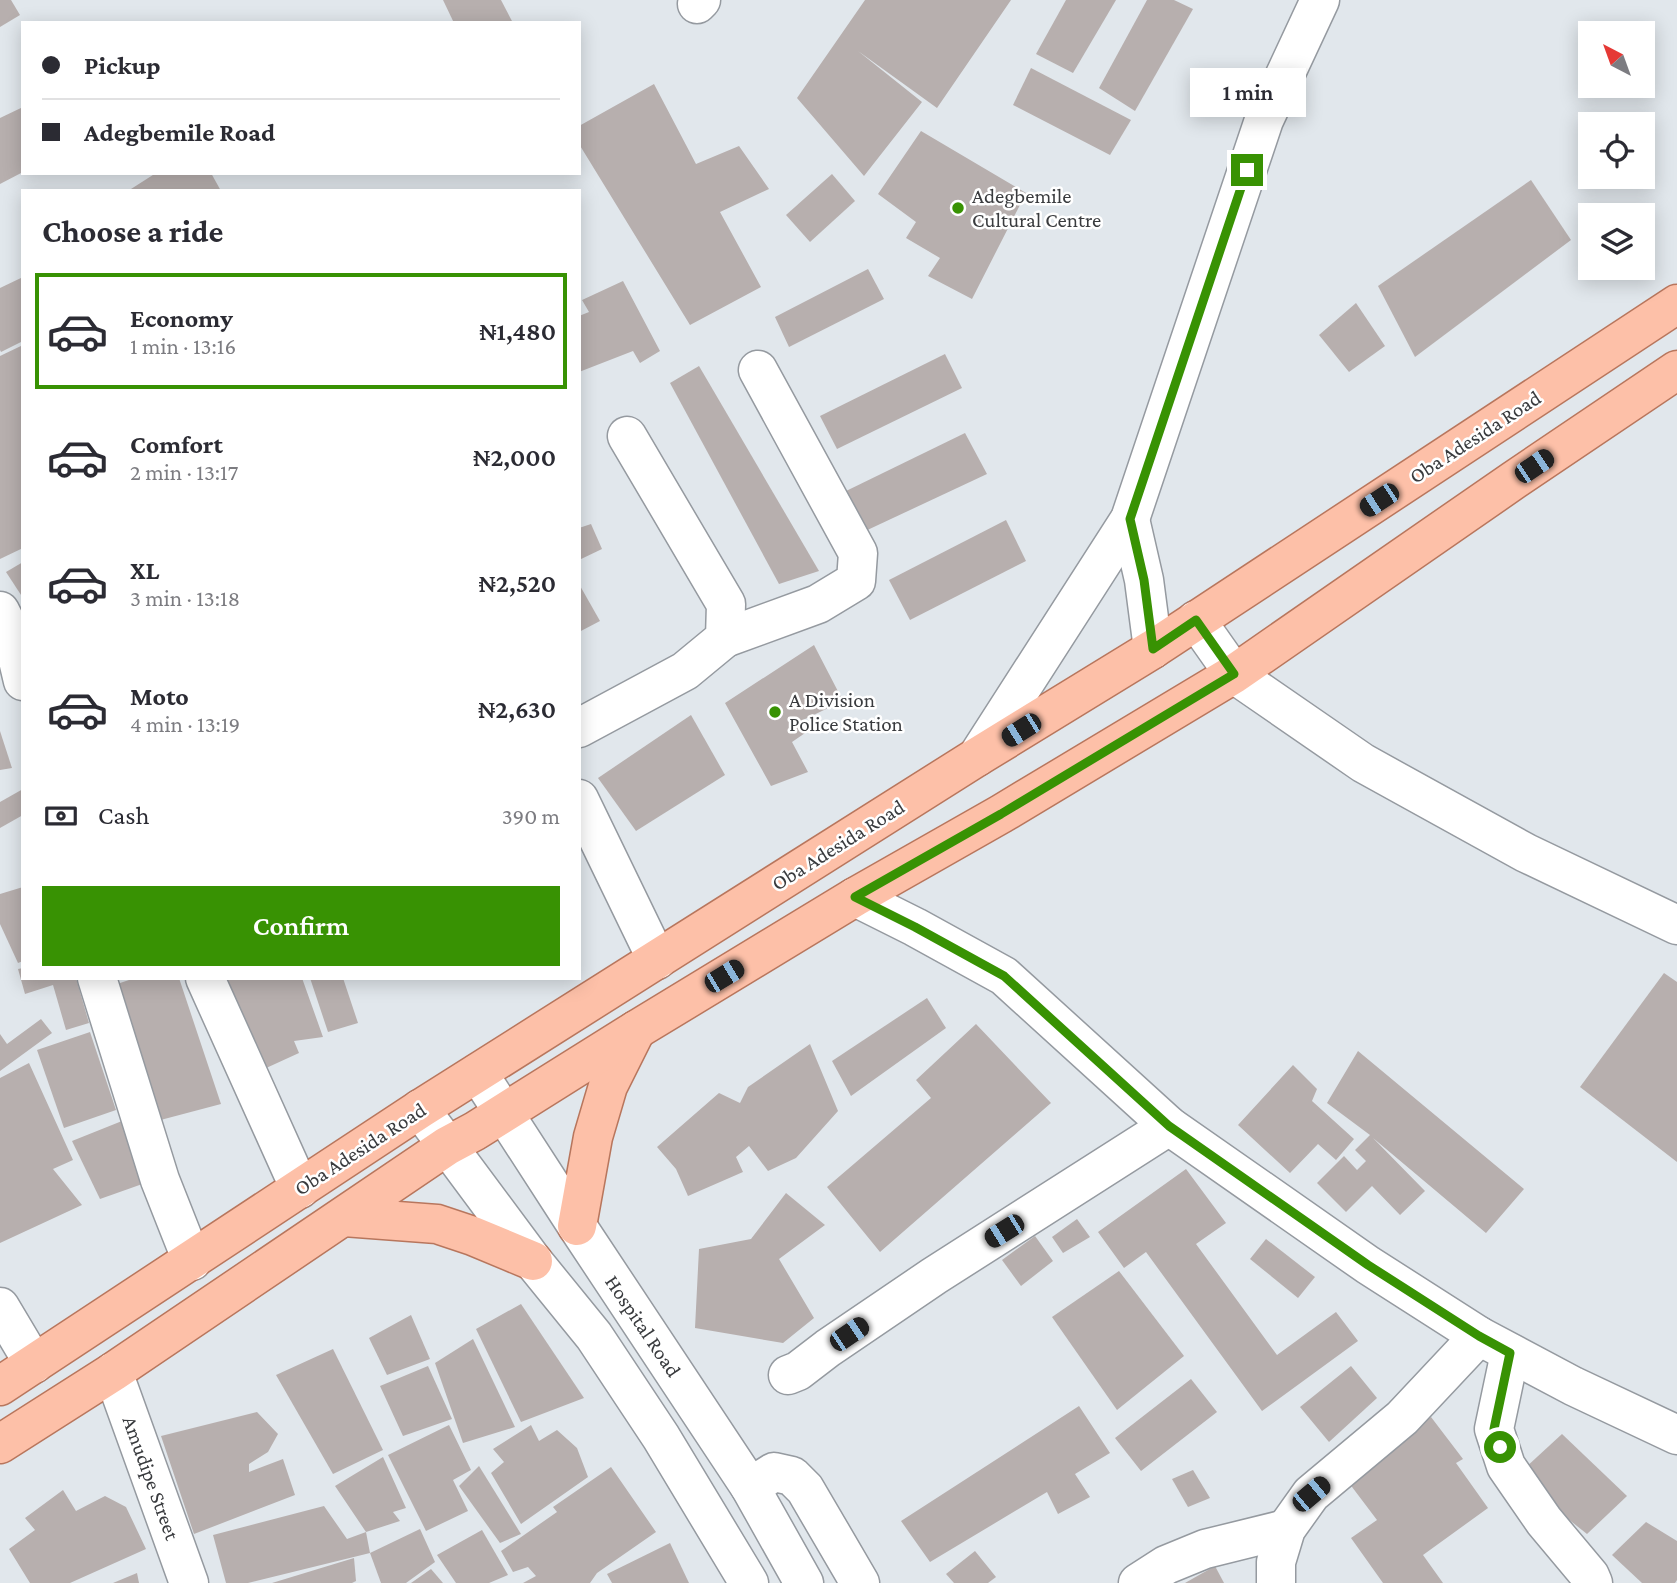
<!DOCTYPE html>
<html lang="en">
<head>
<meta charset="utf-8">
<style>
	:root { --surface:#fff; --page:#f2f2f3; --text:#2b2b33; --muted:#7c7c81; --line:#e1e1e2; --accent:#389203 }
	body { margin:0; font-family:"Crimson Pro",serif; background:var(--page); color:var(--text); height:100vh; display:flex; flex-direction:column; font-size:26px; white-space:nowrap }
	* { box-sizing:border-box; margin:0 }
	p { font-size:23px; color:var(--muted) }
	.icon { flex:none; width:38px; height:38px; fill:none; stroke:currentColor; stroke-width:2; stroke-linecap:round; stroke-linejoin:round }
	.map { position:relative; flex:1; overflow:hidden }
	.panel { position:absolute; left:21px; top:189px; width:560px; height:791px; display:flex; flex-direction:column; background:var(--surface); border-radius:0px; box-shadow:0 4px 18px #0003 }
	.panel>* { flex:none }
	.banner { position:absolute; left:21px; top:21px; width:560px; height:154px; border-radius:0px; box-shadow:0 4px 18px #0003; display:grid; align-content:center; height:154px; padding:0 21px; background:var(--surface) }
	.needle { width:46px; rotate:319deg }
	.tools { position:absolute; left:1578px; top:21px; display:grid; gap:14px }
	.tools a { display:grid; place-items:center; width:77px; height:77px; border-radius:0px; background:var(--surface); box-shadow:0 4px 18px #0003; font-size:35px }
	.end { position:absolute; width:32px; height:32px; margin:-16px; border:9px solid #389203; background:#fff; box-shadow:0 0 0 4px #fff }
	.from { border-radius:50% }
	.bubble { position:absolute; height:49px; border-radius:0px; background:var(--surface); box-shadow:0 4px 18px #0003; font-size:23px; font-weight:600; line-height:49px; text-align:center }
	.car { position:absolute; width:21px; height:42px; margin:-21px -10px; border-radius:9px; box-shadow:0 0 5px 2px #0007; background:linear-gradient(#222 24%,#8ab4d8 0 40%,#222 0 76%,#8ab4d8 0 86%,#222 0) }
	.banner b { display:flex; align-items:center; gap:24px; height:66px; font-size:26px }
	.banner b+b { border-top:2px solid var(--line) }
	.banner i { width:18px; height:18px; background:var(--text) }
	ul { padding:0; list-style:none }
	li { display:flex; align-items:center; gap:21px; height:116px; margin:0 14px 10px; padding:0 7px; border:4px solid transparent; border-radius:0px }
	li div { flex:1 }
	li b { display:block; font-size:26px }
	li em { font-style:normal; font-weight:600 }
	li.selected { border-color:var(--accent) }
	li>.icon { width:63px; height:63px; stroke-width:1.5 }
	h2 { padding:0 21px; font-size:32px; line-height:84px }
	.pay { display:flex; align-items:center; gap:18px; height:77px; padding:0 21px; font-size:26px }
	.pay p { margin-inline-start:auto }
	.action { display:flex; gap:14px; margin-top:auto; padding:14px 21px }
	.action a { flex:1; height:80px; border-radius:0px; background:var(--accent); color:#fff; font-size:28px; font-weight:600; line-height:80px; text-align:center }
	.map>svg:first-child { display:block }
</style>
</head>
<body>
<div class="map">
<svg width="1677" height="1583" viewBox="0 0 1677 1583">
	<rect width="100%" height="100%" fill="#e1e7ec"/>
	<g fill="#b7afae">
		<polygon points="0,0 11,0 20,15 0,27"/>
		<polygon points="443,0 501,0 513,23 454,23"/>
		<polygon points="865,0 1011,0 937,108 858,51 922,102 864,176 797,98"/>
		<polygon points="1066,0 1116,0 1073,73 1036,54"/>
		<polygon points="1147,0 1174,0 1193,9 1135,111 1099,88"/>
		<polygon points="1031,68 1131,120 1110,155 1013,105"/>
		<polygon points="654,84 696,164 739,146 769,189 720,212 761,287 690,325 579,144 579,126"/>
		<polygon points="23,107 23,172 0,184 0,118"/>
		<polygon points="921,131 1026,193 972,299 928,276 940,258 906,238 916,222 878,194"/>
		<polygon points="156,173 211,173 221,191 133,191 131,189"/>
		<polygon points="832,174 855,201 810,242 786,215"/>
		<polygon points="1531,180 1571,240 1415,357 1378,286"/>
		<polygon points="868,269 884,299 789,347 775,317"/>
		<polygon points="23,277 23,341 1,352 0,350 0,288"/>
		<polygon points="623,281 660,351 640,363 633,351 579,372 579,316 589,312 582,300"/>
		<polygon points="1356,303 1385,346 1349,372 1319,335"/>
		<polygon points="23,345 23,548 0,559 0,356"/>
		<polygon points="945,354 962,388 837,449 820,416"/>
		<polygon points="699,366 819,571 779,584 670,383"/>
		<polygon points="965,433 987,474 861,533 844,492"/>
		<polygon points="1006,520 1026,561 910,620 889,580"/>
		<polygon points="591,524 602,549 579,560 579,528"/>
		<polygon points="23,562 23,598 6,572"/>
		<polygon points="579,584 600,621 579,632"/>
		<polygon points="814,645 843,701 803,720 808,731 792,742 808,772 771,786 725,703"/>
		<polygon points="691,715 725,775 636,831 598,778"/>
		<polygon points="0,731 12,768 0,770"/>
		<polygon points="23,789 23,815 0,828 0,802"/>
		<polygon points="23,887 23,961 18,963 0,924 0,894"/>
		<polygon points="23,968 23,978 76,978 89,1023 66,1030 53,985 25,994 18,969"/>
		<polygon points="1664,973 1677,982 1677,1162 1580,1087"/>
		<polygon points="135,978 179,978 221,1104 153,1122 108,987"/>
		<polygon points="227,978 302,978 323,1037 294,1041 299,1053 264,1069"/>
		<polygon points="310,978 343,978 358,1023 328,1032"/>
		<polygon points="927,998 946,1028 851,1096 832,1061"/>
		<polygon points="41,1019 52,1033 0,1071 0,1034 7,1044"/>
		<polygon points="976,1024 1051,1103 880,1252 827,1187 931,1098 916,1080"/>
		<polygon points="90,1032 116,1110 64,1128 37,1050"/>
		<polygon points="810,1044 838,1111 796,1158 768,1171 749,1146 736,1157 743,1172 688,1196 676,1169 657,1147 719,1093 740,1103 748,1087"/>
		<polygon points="1358,1051 1524,1189 1486,1233 1373,1138 1425,1191 1400,1215 1372,1186 1346,1212 1317,1183 1344,1156 1357,1170 1366,1161 1355,1150 1370,1135 1327,1103"/>
		<polygon points="29,1063 73,1160 53,1169 82,1205 0,1243 0,1078"/>
		<polygon points="1293,1065 1317,1089 1312,1101 1354,1139 1336,1160 1318,1144 1290,1173 1238,1125"/>
		<polygon points="122,1121 148,1182 100,1199 72,1141"/>
		<polygon points="1186,1169 1226,1223 1196,1244 1277,1355 1336,1312 1358,1341 1262,1411 1146,1252 1124,1268 1098,1232"/>
		<polygon points="786,1193 825,1225 779,1259 814,1318 783,1343 695,1328 699,1249 751,1239"/>
		<polygon points="1077,1219 1090,1237 1063,1253 1052,1237"/>
		<polygon points="1035,1236 1053,1261 1021,1286 1002,1260"/>
		<polygon points="1266,1239 1315,1277 1298,1298 1250,1259"/>
		<polygon points="1119,1271 1184,1356 1117,1410 1052,1317"/>
		<polygon points="521,1304 584,1398 521,1422 476,1329"/>
		<polygon points="411,1315 430,1359 387,1375 369,1338"/>
		<polygon points="473,1339 515,1427 463,1443 435,1363"/>
		<polygon points="333,1349 383,1450 333,1474 276,1375"/>
		<polygon points="428,1366 452,1419 403,1436 380,1386"/>
		<polygon points="1351,1366 1377,1398 1329,1442 1300,1407"/>
		<polygon points="1191,1379 1217,1412 1141,1471 1115,1438"/>
		<polygon points="1079,1406 1110,1453 1075,1474 1090,1497 1058,1514 1047,1492 930,1562 901,1521"/>
		<polygon points="257,1412 278,1434 268,1452 249,1464 249,1472 283,1459 295,1495 194,1534 161,1436"/>
		<polygon points="1431,1417 1463,1459 1456,1463 1488,1508 1423,1555 1443,1583 1383,1583 1351,1538 1377,1520 1346,1479"/>
		<polygon points="449,1425 471,1470 453,1480 468,1511 426,1531 388,1455"/>
		<polygon points="531,1425 539,1441 557,1430 577,1448 588,1477 521,1524 491,1473 504,1462 493,1449"/>
		<polygon points="1562,1434 1627,1496 1587,1534 1548,1503 1524,1469"/>
		<polygon points="383,1457 406,1508 393,1512 400,1521 366,1532 370,1553 248,1583 226,1583 213,1535 324,1506 347,1539 366,1532 335,1486"/>
		<polygon points="479,1466 521,1534 500,1543 459,1486"/>
		<polygon points="611,1467 656,1532 597,1573 590,1583 523,1583 536,1576 528,1567 513,1572 501,1551 557,1512 553,1507"/>
		<polygon points="1193,1470 1210,1498 1188,1507 1172,1479"/>
		<polygon points="63,1490 76,1511 105,1496 126,1507 146,1549 70,1583 30,1583 9,1549 35,1530 25,1518"/>
		<polygon points="1646,1522 1677,1541 1677,1580 1675,1583 1642,1583 1612,1555"/>
		<polygon points="420,1529 435,1562 406,1583 381,1583 370,1553"/>
		<polygon points="482,1530 508,1575 489,1583 456,1583 437,1555"/>
		<polygon points="670,1543 689,1583 612,1583 607,1574"/>
		<polygon points="975,1551 996,1577 988,1583 954,1583 946,1574"/>
		<polygon points="354,1558 356,1581 352,1583 272,1583"/>
		<polygon points="1215,1566 1224,1583 1185,1583"/>
		<polygon points="431,1569 443,1583 411,1583"/>
		<polygon points="137,1573 139,1583 113,1583"/>
	</g>
	<g fill="none" stroke-linecap="round" stroke-linejoin="round">
		<g stroke="#959aa0" stroke-width="41">
			<g id="minor">
				<polyline points="697,4 701,0"/>
				<polyline points="1130,519 1144,580 1153,649"/>
				<polyline points="0,611 12,635 23,681"/>
				<polyline points="1196,620 1234,674 1363,763 1526,853 1677,925"/>
				<polyline points="725,638 818,604 856,581 858,553 758,370"/>
				<polyline points="579,728 685,671 725,638 726,604 627,436"/>
				<polyline points="977,757 1130,519 1264,120 1320,0"/>
				<polyline points="579,799 657,960"/>
				<polyline points="855,897 915,927 1004,976 1169,1126 1368,1265 1479,1336 1573,1386 1677,1435"/>
				<polyline points="97,978 160,1180 192,1261"/>
				<polyline points="205,978 300,1189"/>
				<polyline points="478,1073 577,1226 750,1487 804,1583"/>
				<polyline points="420,1109 533,1261 594,1336 661,1437 749,1583"/>
				<polyline points="0,1307 34,1364"/>
				<polyline points="1510,1353 1494,1429 1506,1466 1544,1521 1590,1576 1593,1583"/>
				<polyline points="113,1372 189,1583"/>
				<polyline points="788,1375 798,1371 828,1348 934,1276 1169,1126"/>
				<polyline points="750,1487 774,1472 792,1476 805,1489 860,1583"/>
				<polyline points="1138,1583 1166,1565 1205,1549 1286,1529"/>
				<polyline points="1276,1583 1276,1562 1286,1529 1311,1494 1402,1418 1479,1336"/>
			</g>
		</g>
		<g stroke="#b8765d" stroke-width="41">
			<g id="major">
				<polyline points="344,1217 437,1224 473,1236 533,1261"/>
				<polyline points="577,1226 593,1137 608,1086 636,1030"/>
				<polyline points="0,1386 420,1109 977,757 1153,649 1677,304"/>
				<polyline points="0,1444 113,1372 447,1146 475,1131 636,1030 855,897 1001,814 1234,674 1514,480 1677,370"/>
			</g>
		</g>
		<use href="#minor" stroke="#fff" stroke-width="38"/>
		<use href="#major" stroke="#fdc0a8" stroke-width="38"/>
	</g>
	<g fill="none" stroke-linecap="round" stroke-linejoin="round">
		<polyline stroke="#389203" stroke-width="9" points="1247,170 1130,519 1144,580 1153,649 1196,620 1234,674 1001,814 855,897 915,927 1004,976 1169,1126 1368,1265 1479,1336 1510,1353 1494,1429 1500,1447"/>
	</g>
	<g fill="#389203" stroke="#fff" stroke-width="2.5">
		<circle cx="958" cy="208" r="7"/>
		<circle cx="775" cy="712" r="7"/>
	</g>
	<g text-anchor="middle" stroke-width="5" stroke-linejoin="round" paint-order="stroke">
		<g font-size="21" fill="#393b3e" stroke="#fff" text-anchor="start">
			<text x="972" y="203">Adegbemile<tspan x="972" dy="24">Cultural Centre</tspan></text>
			<text x="789" y="707">A Division<tspan x="789" dy="24">Police Station</tspan></text>
		</g>
		<g font-size="21" fill="#393b3e" stroke="#fff">
			<text transform="translate(1475 437) rotate(-33)" y="7">Oba Adesida Road</text>
			<text transform="translate(838 845) rotate(-32)" y="7">Oba Adesida Road</text>
			<text transform="translate(360 1149) rotate(-33)" y="7">Oba Adesida Road</text>
			<text transform="translate(643 1326) rotate(56)" y="7">Hospital Road</text>
			<text transform="translate(151 1478) rotate(70)" y="7">Amudipe Street</text>
		</g>
	</g>
</svg>
<div class="tools">
<a><svg class="needle" viewBox="-14 -14 28 28"><path d="M0-13l5 13h-10z" fill="#e53935"/><path d="M0 13l5-13h-10z" fill="#7c7c81"/></svg></a>
<a><svg class="icon" aria-label="locate" viewBox="0 0 24 24"><circle cx="12" cy="12" r="6"/><path d="M12 2v4M12 18v4M2 12h4M18 12h4"/></svg></a>
<a><svg class="icon" aria-label="layers" viewBox="0 0 24 24"><path d="M12 4l9 5-9 5-9-5zM3 14l9 5 9-5"/></svg></a>
</div>
<i class="end from" style="left:1500px;top:1447px"></i>
<i class="end" style="left:1247px;top:170px"></i>
<div class="bubble" style="left:1190px;top:68px;width:116px">1 min</div>
<i class="car" style="left:1534px;top:466px;rotate:56deg"></i>
<i class="car" style="left:1379px;top:500px;rotate:237deg"></i>
<i class="car" style="left:1021px;top:730px;rotate:238deg"></i>
<i class="car" style="left:724px;top:976px;rotate:59deg"></i>
<i class="car" style="left:1004px;top:1231px;rotate:238deg"></i>
<i class="car" style="left:849px;top:1334px;rotate:56deg"></i>
<i class="car" style="left:1311px;top:1494px;rotate:50deg"></i>
<div class="banner">
<b><i class="from"></i>Pickup</b>
<b><i></i>Adegbemile Road</b>
</div>
<section class="panel">
<h2>Choose a ride</h2>
<ul>
<li class="selected"><svg class="icon" aria-label="car" viewBox="0 0 24 24"><path d="M5 17H2v-5l4-1 3-4h7l3 4 3 1v5h-3M9 17h6M6 11h13"/><circle cx="7" cy="17" r="2"/><circle cx="17" cy="17" r="2"/></svg><div><b>Economy</b><p>1 min · 13:16</p></div><em>₦1,480</em></li>
<li><svg class="icon" aria-label="car" viewBox="0 0 24 24"><path d="M5 17H2v-5l4-1 3-4h7l3 4 3 1v5h-3M9 17h6M6 11h13"/><circle cx="7" cy="17" r="2"/><circle cx="17" cy="17" r="2"/></svg><div><b>Comfort</b><p>2 min · 13:17</p></div><em>₦2,000</em></li>
<li><svg class="icon" aria-label="car" viewBox="0 0 24 24"><path d="M5 17H2v-5l4-1 3-4h7l3 4 3 1v5h-3M9 17h6M6 11h13"/><circle cx="7" cy="17" r="2"/><circle cx="17" cy="17" r="2"/></svg><div><b>XL</b><p>3 min · 13:18</p></div><em>₦2,520</em></li>
<li><svg class="icon" aria-label="car" viewBox="0 0 24 24"><path d="M5 17H2v-5l4-1 3-4h7l3 4 3 1v5h-3M9 17h6M6 11h13"/><circle cx="7" cy="17" r="2"/><circle cx="17" cy="17" r="2"/></svg><div><b>Moto</b><p>4 min · 13:19</p></div><em>₦2,630</em></li>
</ul>
<div class="pay"><svg class="icon" aria-label="cash" viewBox="0 0 24 24"><path d="M3 7h18v10H3z"/><circle cx="12" cy="12" r="2"/></svg>Cash<p>390 m</p></div>
<div class="action"><a>Confirm</a></div>
</section>
</div>
</body>
</html>
